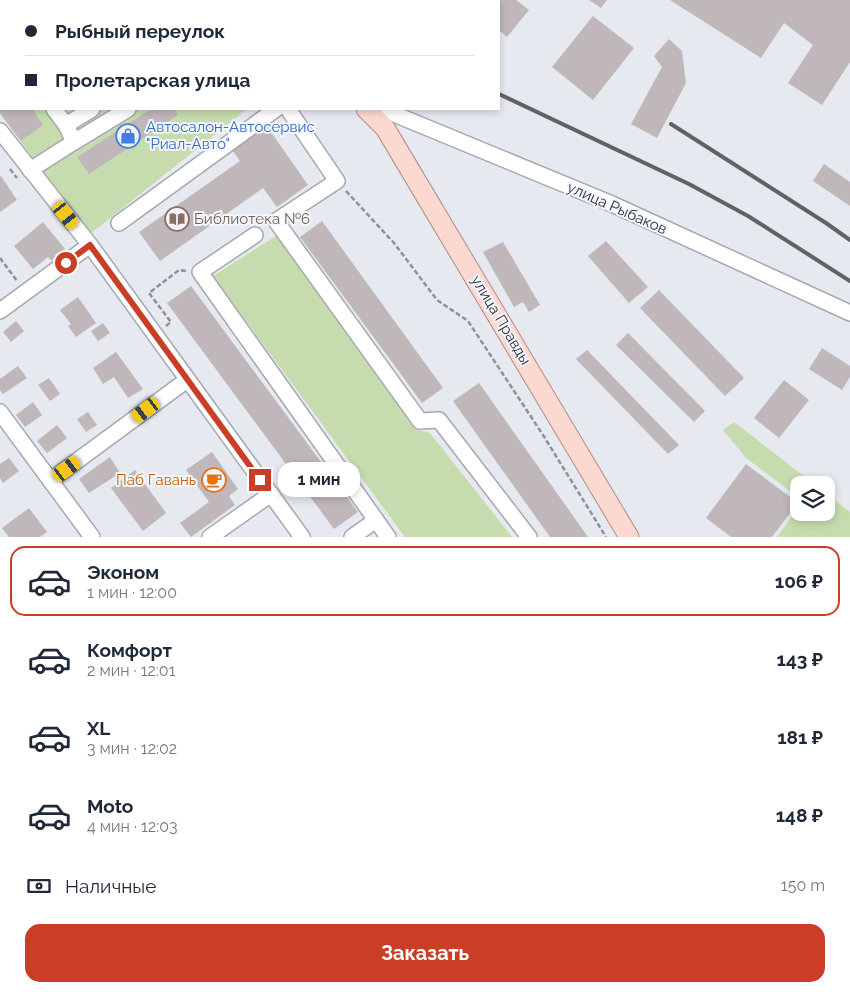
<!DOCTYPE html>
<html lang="ru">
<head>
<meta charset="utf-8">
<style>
	:root { --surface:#fff; --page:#f2f2f3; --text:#1f2937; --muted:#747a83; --line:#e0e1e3; --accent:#ca3e28 }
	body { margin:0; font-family:Raleway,sans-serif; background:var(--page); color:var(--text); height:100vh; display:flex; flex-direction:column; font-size:19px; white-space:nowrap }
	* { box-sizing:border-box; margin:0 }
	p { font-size:16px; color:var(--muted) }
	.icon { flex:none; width:28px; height:28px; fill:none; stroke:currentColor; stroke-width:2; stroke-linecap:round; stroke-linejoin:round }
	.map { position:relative; height:537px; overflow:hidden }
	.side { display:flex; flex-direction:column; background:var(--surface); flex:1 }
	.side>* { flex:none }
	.hud { position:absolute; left:0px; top:0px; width:500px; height:110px; box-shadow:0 2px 8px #0003; display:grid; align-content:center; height:110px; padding:0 25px; background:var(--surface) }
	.buttons { position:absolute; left:790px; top:476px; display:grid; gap:10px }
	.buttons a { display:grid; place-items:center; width:45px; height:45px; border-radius:10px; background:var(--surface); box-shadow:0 2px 8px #0003; font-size:25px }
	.end { position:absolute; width:22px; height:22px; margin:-11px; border:6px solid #ca3e28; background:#fff; box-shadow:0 0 0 2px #fff }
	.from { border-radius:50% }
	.bubble { position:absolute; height:35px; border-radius:15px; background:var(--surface); box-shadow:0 2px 8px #0003; font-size:16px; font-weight:700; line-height:35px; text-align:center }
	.car { position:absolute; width:15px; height:30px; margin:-15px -8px; border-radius:6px; box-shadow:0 0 4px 1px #0007; background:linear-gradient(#f5c518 24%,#345 0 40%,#f5c518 0 76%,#345 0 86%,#f5c518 0) }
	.hud b { display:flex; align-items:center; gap:18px; height:48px; font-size:19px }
	.hud b+b { border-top:1px solid var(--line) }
	.hud i { width:12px; height:12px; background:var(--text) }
	ul { padding:9px 0 0; list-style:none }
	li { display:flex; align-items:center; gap:15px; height:70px; margin:0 10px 8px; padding:0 15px; border:2px solid transparent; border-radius:15px }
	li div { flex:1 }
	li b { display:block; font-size:19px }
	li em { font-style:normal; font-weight:700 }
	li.selected { border-color:var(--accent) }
	li>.icon { width:45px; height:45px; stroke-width:1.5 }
	.pay { display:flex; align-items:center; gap:12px; height:55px; padding:0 25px; font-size:19px }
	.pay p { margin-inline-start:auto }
	.action { display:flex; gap:10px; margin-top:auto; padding:10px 25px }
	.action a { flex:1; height:58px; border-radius:15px; background:var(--accent); color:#fff; font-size:20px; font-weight:700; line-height:58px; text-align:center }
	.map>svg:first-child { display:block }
</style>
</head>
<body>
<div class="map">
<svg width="850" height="537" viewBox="0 0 850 537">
	<rect width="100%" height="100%" fill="#e6e9f0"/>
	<g fill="#c7dcae">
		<polygon points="0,0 130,1 1,1 1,109 247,109 90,234 0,114"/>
		<polygon points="276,236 415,429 430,433 512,537 405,537 213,276"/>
		<polygon points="734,422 815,485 799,485 799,498 746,458 723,430"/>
		<polygon points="826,493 850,512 850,537 777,537 799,507 799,512 826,512"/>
	</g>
	<g fill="#c0b7ba">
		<polygon points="499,0 516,0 529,10 507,37 499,30"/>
		<polygon points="589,0 607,0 601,8"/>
		<polygon points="670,0 850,0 850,62 822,105 788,83 813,45 784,23 761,58"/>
		<polygon points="593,16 634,48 593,100 552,67"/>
		<polygon points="669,39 682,51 686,83 657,138 631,124 662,67 654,56"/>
		<polygon points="0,109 32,109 43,125 21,141 0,113"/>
		<polygon points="151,109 174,109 178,115 89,174 77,157"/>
		<polygon points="264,122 308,185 277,207 263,188 160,261 139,232 240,161 230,147"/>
		<polygon points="824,164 850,182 850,206 813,181"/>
		<polygon points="1,176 17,200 0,212 0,177"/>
		<polygon points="322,221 443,388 422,403 300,237"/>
		<polygon points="43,222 65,249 52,261 48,257 33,269 14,246"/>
		<polygon points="606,241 648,287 629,303 588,256"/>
		<polygon points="503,242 540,305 529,312 523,302 514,307 483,252"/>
		<polygon points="191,286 358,512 334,529 167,303"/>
		<polygon points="659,290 744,378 725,396 640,308"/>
		<polygon points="78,297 96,323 76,337 68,326 71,324 60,310"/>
		<polygon points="16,321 24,331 11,342 3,332"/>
		<polygon points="103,323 110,333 98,341 91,331"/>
		<polygon points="628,333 705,411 694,422 616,345"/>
		<polygon points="822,348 850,366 850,377 842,390 809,369"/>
		<polygon points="587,350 679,445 668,454 576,359"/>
		<polygon points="116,352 143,389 128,398 114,377 103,384 93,368"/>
		<polygon points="18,366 27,378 3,394 0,390 0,379"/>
		<polygon points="49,378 60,394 50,401 38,385"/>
		<polygon points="784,380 809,400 779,438 754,418"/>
		<polygon points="479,383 588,537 550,537 453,401"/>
		<polygon points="33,402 42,415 25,427 16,415"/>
		<polygon points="88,412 97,425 86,432 77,419"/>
		<polygon points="57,425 67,438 47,453 37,441"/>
		<polygon points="212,452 238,489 229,496 235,505 191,537 180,523 209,502 186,470"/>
		<polygon points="110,457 120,473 89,493 79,479"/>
		<polygon points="9,458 19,471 3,483 0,478 0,464"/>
		<polygon points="746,464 798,503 772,537 731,537 706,518"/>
		<polygon points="135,470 166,513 143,531 111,488"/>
		<polygon points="29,508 47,532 40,537 9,537 2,528"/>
	</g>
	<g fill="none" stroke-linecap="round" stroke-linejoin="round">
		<g stroke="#a5a8af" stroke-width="18">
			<g id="minor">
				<polyline points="69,0 72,1"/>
				<polyline points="127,1 128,0"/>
				<polyline points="0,35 1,36"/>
				<polyline points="54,109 66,125"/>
				<polyline points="288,109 337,181 276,221 420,421 439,420 529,537"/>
				<polyline points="382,109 612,204 850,313"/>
				<polyline points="0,131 90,245 302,537"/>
				<polyline points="74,142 128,109"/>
				<polyline points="30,170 74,142 66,125 92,109"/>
				<polyline points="119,223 276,109"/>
				<polyline points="255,235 200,272 388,537"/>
				<polyline points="0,311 90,245"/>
				<polyline points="0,412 92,537"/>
				<polyline points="51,480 187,380"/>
				<polyline points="210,537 271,494"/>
				<polyline points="352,537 376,520"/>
			</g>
		</g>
		<g stroke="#b28d85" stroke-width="21">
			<g id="major">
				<polyline points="165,0 168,1"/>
				<polyline points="366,109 385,128 629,537"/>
			</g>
		</g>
		<g stroke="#8f9196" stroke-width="2.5" stroke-dasharray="5 2.5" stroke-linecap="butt">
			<polyline points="99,0 101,1"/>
			<polyline points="10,169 17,178"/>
			<polyline points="346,191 394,243 437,300 468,321 543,435 606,537"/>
			<polyline points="0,258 17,281"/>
			<polyline points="166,326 171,322 149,293 179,270 186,271"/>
		</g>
		<use href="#minor" stroke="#fff" stroke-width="15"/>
		<use href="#major" stroke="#fbd8d0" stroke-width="19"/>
		<g stroke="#616266" stroke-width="4">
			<polyline points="306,0 309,1"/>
			<polyline points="499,94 689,184 748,216 850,281"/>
			<polyline points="671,124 826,223 850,240"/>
		</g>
	</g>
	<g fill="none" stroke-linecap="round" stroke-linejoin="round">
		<polyline stroke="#ca3e28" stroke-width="6" points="66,263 90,245 260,480"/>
	</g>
	<defs>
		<g id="shop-ring" transform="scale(1.25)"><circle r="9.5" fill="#f3f6fe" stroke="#3f7fe0" stroke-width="1.5"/><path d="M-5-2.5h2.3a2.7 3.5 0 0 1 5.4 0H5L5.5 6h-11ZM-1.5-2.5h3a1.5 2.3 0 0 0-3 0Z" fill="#3f7fe0"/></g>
		<g id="library-ring" transform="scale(1.25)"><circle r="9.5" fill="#f3f6fe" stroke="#8d6e63" stroke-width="1.5"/><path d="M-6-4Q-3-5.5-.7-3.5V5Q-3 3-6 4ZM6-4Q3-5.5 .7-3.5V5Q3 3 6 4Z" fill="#8d6e63"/></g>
		<g id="cafe-ring" transform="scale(1.25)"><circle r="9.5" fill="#f3f6fe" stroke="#e8710a" stroke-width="1.5"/><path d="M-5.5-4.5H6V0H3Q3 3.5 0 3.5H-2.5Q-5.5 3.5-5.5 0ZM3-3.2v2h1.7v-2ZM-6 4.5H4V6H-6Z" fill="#e8710a"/></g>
	</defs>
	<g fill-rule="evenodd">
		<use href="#shop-ring" x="128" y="136"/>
		<use href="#library-ring" x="177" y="219"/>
		<use href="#cafe-ring" x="214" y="480"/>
	</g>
	<g text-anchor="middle" stroke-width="4" stroke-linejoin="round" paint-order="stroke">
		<g font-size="15" fill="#366cbe" stroke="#f3f6fe" text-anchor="start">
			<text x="146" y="132">Автосалон-Автосервис<tspan x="146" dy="17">"Риал-Авто"</tspan></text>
		</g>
		<g font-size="15" fill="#303134" stroke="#f3f6fe">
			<text transform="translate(617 208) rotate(24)" y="5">улица Рыбаков</text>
			<text transform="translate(501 320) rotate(59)" y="5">улица Правды</text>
		</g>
		<g font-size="15" fill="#785e54" stroke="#f3f6fe" text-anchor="start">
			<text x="194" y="224">Библиотека №6</text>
		</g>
		<g font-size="15" fill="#c56008" stroke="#f3f6fe" text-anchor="end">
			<text x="196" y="485">Паб Гавань</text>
		</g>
	</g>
</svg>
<div class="buttons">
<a><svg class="icon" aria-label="layers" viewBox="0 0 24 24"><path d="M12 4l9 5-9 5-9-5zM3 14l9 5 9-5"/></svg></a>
</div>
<i class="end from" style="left:66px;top:263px"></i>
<i class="end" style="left:260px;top:480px"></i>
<div class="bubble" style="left:278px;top:462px;width:82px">1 мин</div>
<i class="car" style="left:66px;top:215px;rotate:141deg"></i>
<i class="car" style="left:146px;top:410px;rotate:233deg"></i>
<i class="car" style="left:67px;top:469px;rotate:53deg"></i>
<div class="hud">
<b><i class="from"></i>Рыбный переулок</b>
<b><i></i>Пролетарская улица</b>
</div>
</div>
<section class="side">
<ul>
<li class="selected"><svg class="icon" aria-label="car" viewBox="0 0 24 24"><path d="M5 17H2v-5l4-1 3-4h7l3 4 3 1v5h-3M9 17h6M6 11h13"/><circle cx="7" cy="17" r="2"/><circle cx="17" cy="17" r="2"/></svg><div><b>Эконом</b><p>1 мин · 12:00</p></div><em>106 ₽</em></li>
<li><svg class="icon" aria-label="car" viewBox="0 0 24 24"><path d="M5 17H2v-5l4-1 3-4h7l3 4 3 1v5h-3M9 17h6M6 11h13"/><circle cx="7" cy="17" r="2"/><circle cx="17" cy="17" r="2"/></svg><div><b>Комфорт</b><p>2 мин · 12:01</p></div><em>143 ₽</em></li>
<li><svg class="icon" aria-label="car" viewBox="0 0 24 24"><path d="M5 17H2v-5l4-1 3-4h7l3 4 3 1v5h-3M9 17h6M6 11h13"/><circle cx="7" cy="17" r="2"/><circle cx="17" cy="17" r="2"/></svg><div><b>XL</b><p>3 мин · 12:02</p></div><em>181 ₽</em></li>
<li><svg class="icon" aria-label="car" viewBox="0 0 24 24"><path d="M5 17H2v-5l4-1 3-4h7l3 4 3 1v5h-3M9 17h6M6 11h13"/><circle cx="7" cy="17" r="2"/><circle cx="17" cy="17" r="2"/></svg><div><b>Moto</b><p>4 мин · 12:03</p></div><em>148 ₽</em></li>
</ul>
<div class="pay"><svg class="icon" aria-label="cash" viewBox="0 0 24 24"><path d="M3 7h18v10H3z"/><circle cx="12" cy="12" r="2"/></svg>Наличные<p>150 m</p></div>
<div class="action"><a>Заказать</a></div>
</section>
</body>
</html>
